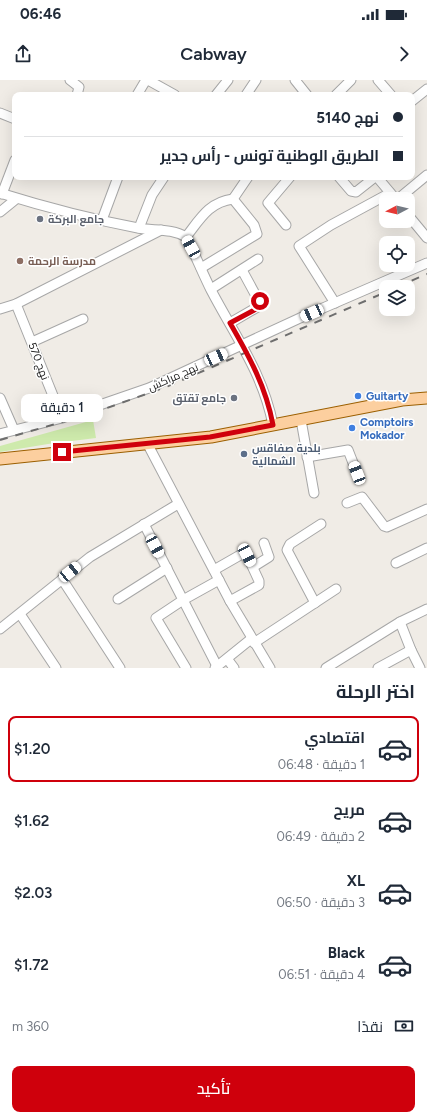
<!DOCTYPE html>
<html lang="ar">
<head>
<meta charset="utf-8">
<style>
	:root { --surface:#fff; --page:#f2f2f3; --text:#1f2937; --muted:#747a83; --line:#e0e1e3; --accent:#cf000c }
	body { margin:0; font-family:Figtree,Cairo,sans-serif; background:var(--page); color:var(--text); direction:rtl; height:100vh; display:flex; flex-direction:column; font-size:15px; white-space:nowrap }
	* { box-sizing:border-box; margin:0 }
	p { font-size:13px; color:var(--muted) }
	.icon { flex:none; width:22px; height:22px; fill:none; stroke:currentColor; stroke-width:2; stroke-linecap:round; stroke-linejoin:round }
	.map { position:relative; height:588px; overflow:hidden; direction:ltr }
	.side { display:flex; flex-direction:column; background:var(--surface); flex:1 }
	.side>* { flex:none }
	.hud { position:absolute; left:12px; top:12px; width:403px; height:88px; border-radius:8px; box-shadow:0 4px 16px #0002; direction:rtl; display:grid; align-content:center; height:88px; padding:0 12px; background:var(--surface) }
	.needle { width:26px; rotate:263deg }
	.controls { position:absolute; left:379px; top:112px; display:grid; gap:8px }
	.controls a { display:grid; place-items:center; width:36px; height:36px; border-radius:8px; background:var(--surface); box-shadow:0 4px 16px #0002; font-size:20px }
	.end { position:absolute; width:18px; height:18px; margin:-9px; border:5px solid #cf000c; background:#fff; box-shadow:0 0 0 2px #fff }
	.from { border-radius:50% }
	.bubble { position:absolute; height:28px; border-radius:8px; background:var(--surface); box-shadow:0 4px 16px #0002; font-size:13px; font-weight:600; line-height:28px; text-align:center; direction:rtl }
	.car { position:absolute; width:12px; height:24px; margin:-12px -6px; border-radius:5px; box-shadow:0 0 3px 1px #0007; background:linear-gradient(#fff 24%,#345 0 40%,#fff 0 76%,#345 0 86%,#fff 0) }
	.hud b { display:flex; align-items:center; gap:14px; height:38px; font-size:15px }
	.hud b+b { border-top:1px solid var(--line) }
	.hud i { width:10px; height:10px; background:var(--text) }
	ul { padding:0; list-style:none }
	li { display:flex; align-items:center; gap:12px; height:66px; margin:0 8px 6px; padding:0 4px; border:2px solid transparent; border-radius:8px }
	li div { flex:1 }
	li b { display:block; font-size:15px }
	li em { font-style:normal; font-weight:600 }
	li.selected { border-color:var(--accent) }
	li>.icon { width:36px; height:36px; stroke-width:1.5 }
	h2 { padding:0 12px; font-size:18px; line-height:48px }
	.pay { display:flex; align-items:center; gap:10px; height:44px; padding:0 12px; font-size:15px }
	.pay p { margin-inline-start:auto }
	.primary-button { display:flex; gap:8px; margin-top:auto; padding:8px 12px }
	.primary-button a { flex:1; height:46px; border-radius:8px; background:var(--accent); color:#fff; font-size:16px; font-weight:600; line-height:46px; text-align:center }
	.status { display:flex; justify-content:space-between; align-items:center; height:28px; padding:0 20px; background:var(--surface); direction:ltr }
	.status svg { height:11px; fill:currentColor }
	header { display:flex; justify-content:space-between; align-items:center; height:52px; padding:0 12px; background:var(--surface); font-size:18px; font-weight:600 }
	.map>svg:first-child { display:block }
</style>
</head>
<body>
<div class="status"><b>06:46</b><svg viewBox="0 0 49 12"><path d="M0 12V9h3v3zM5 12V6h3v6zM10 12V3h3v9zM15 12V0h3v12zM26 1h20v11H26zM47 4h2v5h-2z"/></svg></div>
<header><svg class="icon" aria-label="forward" viewBox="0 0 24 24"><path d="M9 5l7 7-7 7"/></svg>Cabway<svg class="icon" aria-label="share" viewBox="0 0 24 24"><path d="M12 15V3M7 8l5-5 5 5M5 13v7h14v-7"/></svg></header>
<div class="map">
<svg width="427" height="588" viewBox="0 0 427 588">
	<rect width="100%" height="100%" fill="#f0ece6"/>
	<polygon fill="#ceeaac" points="93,340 96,358 48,364 0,372 0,366"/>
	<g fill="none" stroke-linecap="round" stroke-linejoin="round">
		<g stroke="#a7a7a7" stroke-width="11">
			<g id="minor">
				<polyline points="70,0 79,7 77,15"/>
				<polyline points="148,0 175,15"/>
				<polyline points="295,0 307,15"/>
				<polyline points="378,0 391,15"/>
				<polyline points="137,15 146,0"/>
				<polyline points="216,15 228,0"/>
				<polyline points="246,15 256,0"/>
				<polyline points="336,15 351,0"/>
				<polyline points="412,21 427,9"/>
				<polyline points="0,33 15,39"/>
				<polyline points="339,97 351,111 356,112 375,97"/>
				<polyline points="377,97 393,116"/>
				<path d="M0 113C45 127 91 139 138 148 153 151 172 148 186 157 195 174 202 192 211 210 235 256 263 293 273 345"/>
				<polyline points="2,114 15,80"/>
				<polyline points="233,119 248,97"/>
				<polyline points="398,119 427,95"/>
				<polyline points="0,132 16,119"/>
				<polyline points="408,135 427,158"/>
				<polyline points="102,140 118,97"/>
				<polyline points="286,145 268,123 290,97"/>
				<polyline points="139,148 152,115 164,97"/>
				<path d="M186 157C200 139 209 122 233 119"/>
				<polyline points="201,188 257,154 254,145 233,119"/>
				<polyline points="211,209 258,179"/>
				<polyline points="335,223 299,166 331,145 390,113"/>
				<polyline points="16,224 62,338"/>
				<polyline points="0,229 16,224 161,150"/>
				<polyline points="230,243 261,225 242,190"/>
				<polyline points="32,262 83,239"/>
				<polyline points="0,318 14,350"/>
				<polyline points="301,340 314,413"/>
				<polyline points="0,354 62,338 149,308 300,238 427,183"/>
				<polyline points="147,363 230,521 270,588"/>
				<polyline points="307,377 348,370 357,393"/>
				<polyline points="347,423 362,417 384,446 387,447 427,429"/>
				<polyline points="144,444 217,586"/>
				<polyline points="396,483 427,468"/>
				<polyline points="253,487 269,477 264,463"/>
				<polyline points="214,490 242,474 247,475 259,501 259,505 230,521"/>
				<polyline points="62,499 120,588"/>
				<polyline points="118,519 167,488"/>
				<polyline points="315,523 287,470 290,464 321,444"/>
				<polyline points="20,534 56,588"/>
				<polyline points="0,549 90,477 178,424"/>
				<polyline points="254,563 336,509"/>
				<polyline points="228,580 234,588"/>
				<polyline points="186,588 156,538 183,520 219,500"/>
				<polyline points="215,588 251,559"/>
				<polyline points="326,588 400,542"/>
				<polyline points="378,588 411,570"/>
				<polyline points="420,588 411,570 400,542 427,529"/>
			</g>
		</g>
		<g stroke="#9b5f00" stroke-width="13">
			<polyline id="major" points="0,379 211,357 402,320 427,318"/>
		</g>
		<use href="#minor" stroke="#fff" stroke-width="9"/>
		<use href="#major" stroke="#fccf9f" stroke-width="11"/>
		<g stroke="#6e6e6e" stroke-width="2" stroke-dasharray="8 8" stroke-linecap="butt">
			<polyline points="397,207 427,194"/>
			<polyline points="0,360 93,333 166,307 386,212"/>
		</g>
	</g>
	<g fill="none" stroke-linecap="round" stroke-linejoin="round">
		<path stroke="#cf000c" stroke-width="5" d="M62 372 210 357 273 345C266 307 249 276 230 243L260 227V221"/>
	</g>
	<g fill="#6b7280" stroke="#fff" stroke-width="1.5">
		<circle cx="40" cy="139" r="4"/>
		<circle cx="234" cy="318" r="4"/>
	</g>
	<circle fill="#8d6e63" stroke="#fff" stroke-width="1.5" cx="20" cy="181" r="4"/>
	<g fill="#3f7fe0" stroke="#fff" stroke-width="1.5">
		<circle cx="358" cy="316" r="4"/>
		<circle cx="352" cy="348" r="4"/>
	</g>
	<circle fill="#5c6f8a" stroke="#fff" stroke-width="1.5" cx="244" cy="374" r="4"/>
	<g text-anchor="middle" stroke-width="3" stroke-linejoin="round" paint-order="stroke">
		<g font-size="11" font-weight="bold" fill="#5b616d" stroke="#fff" text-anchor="start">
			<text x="48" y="143">جامع البركة</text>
			<text x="226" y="322" text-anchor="end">جامع تقتق</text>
		</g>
		<g font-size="11" font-weight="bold" fill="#785e54" stroke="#fff" text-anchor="start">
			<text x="28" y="185">مدرسة الرحمة</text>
		</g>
		<g font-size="11" fill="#202020" stroke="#fff">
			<text transform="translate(39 281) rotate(69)" y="4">نهج 570</text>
			<text transform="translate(173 297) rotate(-24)" y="4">نهج مراكش</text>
		</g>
		<g font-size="11" font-weight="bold" fill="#366cbe" stroke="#fff" text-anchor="start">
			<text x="366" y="320">Guitarty</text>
			<text x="360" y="346">Comptoirs<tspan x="360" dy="13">Mokador</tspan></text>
		</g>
		<g font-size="11" font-weight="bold" fill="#4e5e75" stroke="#fff" text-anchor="start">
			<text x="252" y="372">بلدية صفاقس<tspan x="252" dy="13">الشمالية</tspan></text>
		</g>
	</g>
</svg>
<div class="controls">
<a><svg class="needle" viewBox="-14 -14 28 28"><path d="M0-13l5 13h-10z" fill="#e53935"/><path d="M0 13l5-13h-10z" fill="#747a83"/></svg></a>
<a><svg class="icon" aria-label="locate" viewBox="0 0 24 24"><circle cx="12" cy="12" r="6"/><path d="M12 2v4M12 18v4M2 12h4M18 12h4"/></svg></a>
<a><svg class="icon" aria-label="layers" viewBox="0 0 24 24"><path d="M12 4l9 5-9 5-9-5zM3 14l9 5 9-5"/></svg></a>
</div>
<i class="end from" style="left:260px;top:221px"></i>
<i class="end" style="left:62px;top:372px"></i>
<div class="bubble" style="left:21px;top:314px;width:82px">1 دقيقة</div>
<i class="car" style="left:191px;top:167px;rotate:331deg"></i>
<i class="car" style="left:312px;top:233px;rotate:246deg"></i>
<i class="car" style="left:216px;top:277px;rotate:66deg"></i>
<i class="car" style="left:357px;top:393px;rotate:339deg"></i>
<i class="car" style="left:155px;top:466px;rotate:152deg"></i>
<i class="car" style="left:247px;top:475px;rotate:153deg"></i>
<i class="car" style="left:70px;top:492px;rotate:51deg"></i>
<div class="hud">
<b><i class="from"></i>نهج 5140</b>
<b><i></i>الطريق الوطنية تونس - رأس جدير</b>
</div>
</div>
<section class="side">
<h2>اختر الرحلة</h2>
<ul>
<li class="selected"><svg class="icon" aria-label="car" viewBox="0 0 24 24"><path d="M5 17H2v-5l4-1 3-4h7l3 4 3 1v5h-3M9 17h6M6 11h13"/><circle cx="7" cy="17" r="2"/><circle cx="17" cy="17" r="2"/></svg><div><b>اقتصادي</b><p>1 دقيقة · 06:48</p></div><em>$1.20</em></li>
<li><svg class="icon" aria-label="car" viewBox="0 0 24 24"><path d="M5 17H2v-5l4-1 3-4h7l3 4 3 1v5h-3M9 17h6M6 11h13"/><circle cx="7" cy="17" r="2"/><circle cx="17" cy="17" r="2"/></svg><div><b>مريح</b><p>2 دقيقة · 06:49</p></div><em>$1.62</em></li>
<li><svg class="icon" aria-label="car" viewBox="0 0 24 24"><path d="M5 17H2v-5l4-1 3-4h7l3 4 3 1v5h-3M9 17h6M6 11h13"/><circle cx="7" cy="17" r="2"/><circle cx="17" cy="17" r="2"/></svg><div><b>XL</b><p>3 دقيقة · 06:50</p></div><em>$2.03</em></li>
<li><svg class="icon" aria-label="car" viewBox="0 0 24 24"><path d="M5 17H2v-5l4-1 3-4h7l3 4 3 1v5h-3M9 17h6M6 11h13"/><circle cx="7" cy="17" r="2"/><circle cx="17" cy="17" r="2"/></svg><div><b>Black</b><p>4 دقيقة · 06:51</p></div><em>$1.72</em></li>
</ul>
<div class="pay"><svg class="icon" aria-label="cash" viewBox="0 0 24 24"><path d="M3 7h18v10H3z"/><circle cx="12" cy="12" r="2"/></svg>نقدًا<p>360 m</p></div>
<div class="primary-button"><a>تأكيد</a></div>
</section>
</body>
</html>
